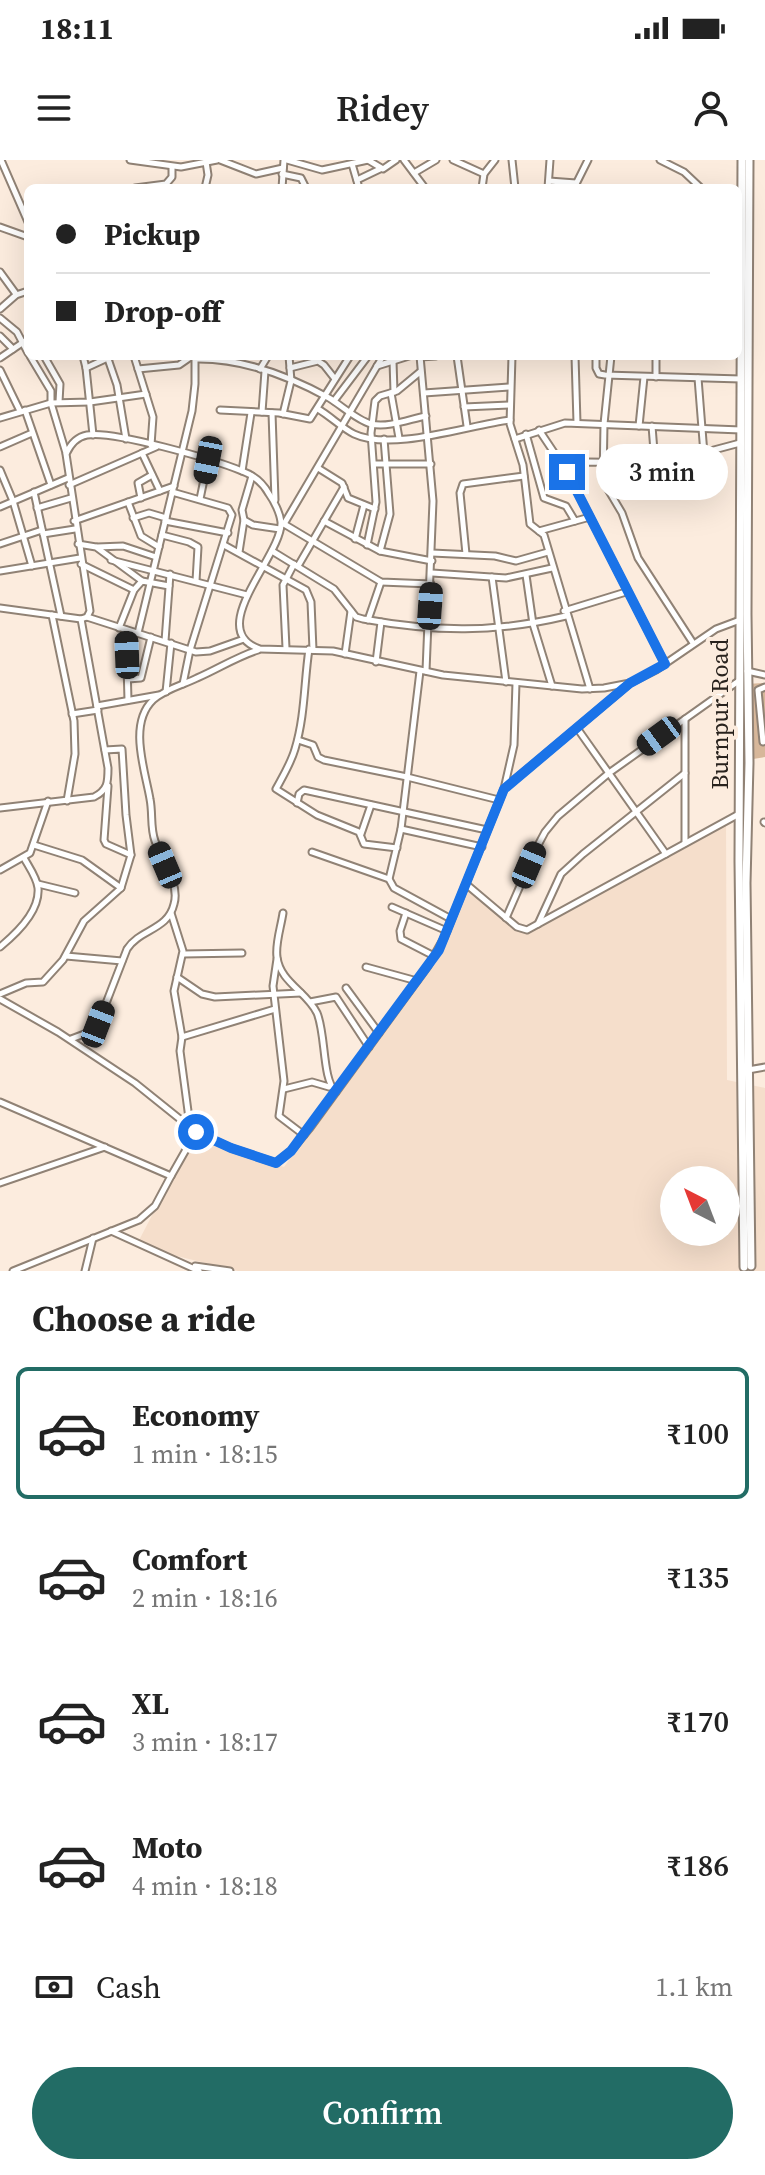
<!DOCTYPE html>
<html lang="en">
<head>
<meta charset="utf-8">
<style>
	:root { --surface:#fff; --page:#f2f2f2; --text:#222; --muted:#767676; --line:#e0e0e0; --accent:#226c65 }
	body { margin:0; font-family:"Source Serif 4",serif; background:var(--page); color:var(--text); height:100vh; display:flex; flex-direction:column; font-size:30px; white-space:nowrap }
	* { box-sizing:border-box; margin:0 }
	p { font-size:26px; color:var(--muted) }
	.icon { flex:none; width:44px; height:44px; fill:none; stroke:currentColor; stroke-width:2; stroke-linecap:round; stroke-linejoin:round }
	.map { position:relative; height:1111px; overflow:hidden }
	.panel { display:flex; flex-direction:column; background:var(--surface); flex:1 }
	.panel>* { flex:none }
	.top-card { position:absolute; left:24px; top:24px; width:718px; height:176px; border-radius:12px; box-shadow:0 8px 32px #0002; display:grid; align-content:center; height:176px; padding:0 32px; background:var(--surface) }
	.needle { width:52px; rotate:318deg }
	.controls { position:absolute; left:660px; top:1006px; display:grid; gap:16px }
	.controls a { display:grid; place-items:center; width:80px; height:80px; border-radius:50%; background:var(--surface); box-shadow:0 8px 32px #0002; font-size:40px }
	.end { position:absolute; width:36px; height:36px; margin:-18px; border:10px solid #1a73e8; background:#fff; box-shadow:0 0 0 4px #fff }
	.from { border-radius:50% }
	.bubble { position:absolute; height:56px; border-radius:28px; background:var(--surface); box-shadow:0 8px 32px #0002; font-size:26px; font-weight:600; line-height:56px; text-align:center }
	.car { position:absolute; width:24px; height:48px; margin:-24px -12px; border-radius:10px; box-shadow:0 0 6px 2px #0007; background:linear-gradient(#222 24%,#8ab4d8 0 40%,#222 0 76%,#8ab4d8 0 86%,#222 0) }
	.top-card b { display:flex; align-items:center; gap:28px; height:76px; font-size:30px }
	.top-card b+b { border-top:2px solid var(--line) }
	.top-card i { width:20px; height:20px; background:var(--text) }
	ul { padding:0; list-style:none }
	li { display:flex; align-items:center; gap:24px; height:132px; margin:0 16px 12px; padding:0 16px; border:4px solid transparent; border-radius:12px }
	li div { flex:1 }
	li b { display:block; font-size:30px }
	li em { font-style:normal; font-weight:600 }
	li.on { border-color:var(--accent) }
	li>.icon { width:72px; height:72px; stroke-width:1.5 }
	h2 { padding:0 32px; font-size:36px; line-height:96px }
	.pay { display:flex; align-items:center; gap:20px; height:88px; padding:0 32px; font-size:30px }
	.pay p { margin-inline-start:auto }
	.action { display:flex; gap:16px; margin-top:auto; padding:16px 32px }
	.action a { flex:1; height:92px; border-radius:48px; background:var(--accent); color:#fff; font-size:32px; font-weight:600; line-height:92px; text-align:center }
	.status { display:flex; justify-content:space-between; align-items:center; height:56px; padding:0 40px; background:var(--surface); direction:ltr }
	.status svg { height:22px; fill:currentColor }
	header { display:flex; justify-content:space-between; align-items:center; height:104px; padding:0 32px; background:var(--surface); font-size:36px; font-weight:600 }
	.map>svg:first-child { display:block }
</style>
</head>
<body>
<div class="status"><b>18:11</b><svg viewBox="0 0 49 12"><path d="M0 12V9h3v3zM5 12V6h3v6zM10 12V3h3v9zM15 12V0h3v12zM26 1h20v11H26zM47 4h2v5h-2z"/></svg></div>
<header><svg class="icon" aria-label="menu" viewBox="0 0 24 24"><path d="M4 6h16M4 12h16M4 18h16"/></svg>Ridey<svg class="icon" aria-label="person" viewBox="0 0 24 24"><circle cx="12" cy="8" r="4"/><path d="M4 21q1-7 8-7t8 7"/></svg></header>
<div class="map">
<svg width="765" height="1111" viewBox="0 0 765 1111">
	<rect width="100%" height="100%" fill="#fcecde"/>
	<path fill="#f5decb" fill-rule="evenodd" d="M726 657 727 920 765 928V1111H238L136 1086 194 975 284 1007 444 787 466 720 525 771ZM674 1020H726V1072H674Z"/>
	<polygon fill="#d7b79a" points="765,523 765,597 747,600 746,524"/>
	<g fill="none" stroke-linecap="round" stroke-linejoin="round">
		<g stroke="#908275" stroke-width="9">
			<g id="street">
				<polyline points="1,0 28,62"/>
				<polyline points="130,0 181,7 217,0"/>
				<polyline points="220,0 256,14 283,8"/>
				<polyline points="287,0 322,10 368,0"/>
				<polyline points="368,0 383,9 396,0"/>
				<polyline points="404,0 425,28"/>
				<polyline points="453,0 484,14"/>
				<polyline points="512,0 515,28"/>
				<polyline points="660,0 684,12 701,28"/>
				<polyline points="352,4 359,28"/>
				<polyline points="414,13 436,0"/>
				<polyline points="282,14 301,18 306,28"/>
				<polyline points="357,20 380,9"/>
				<polyline points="549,21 576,23"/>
				<polyline points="135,28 166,24 172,17 172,7"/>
				<polyline points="205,28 208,15 206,2"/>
				<polyline points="282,28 284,0"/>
				<polyline points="482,28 484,14 495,0"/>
				<polyline points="548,28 550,0"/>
				<polyline points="574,28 588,0"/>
				<polyline points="0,67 28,77"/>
				<polyline points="0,112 16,134"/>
				<polyline points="0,149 16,135 28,131"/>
				<polyline points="0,158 17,172 28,193"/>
				<polyline points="0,176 13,189"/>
				<polyline points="30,196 51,231 51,243 66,293"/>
				<polyline points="44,196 60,224 59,242"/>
				<polyline points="83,196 86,208 93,275"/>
				<polyline points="107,196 117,225 126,279"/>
				<polyline points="134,196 153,257 151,285"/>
				<polyline points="420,196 433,341 426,511"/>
				<polyline points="457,196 467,266"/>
				<polyline points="512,196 510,264 523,305 530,364 544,375 590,529"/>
				<polyline points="575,196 577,263"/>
				<polyline points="596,196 596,208 599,214 605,215 741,219"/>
				<polyline points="611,196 604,264 603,321 622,353 638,398 693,483"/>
				<polyline points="420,197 436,196"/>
				<polyline points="0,198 28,179"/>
				<path d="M195 199C242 198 289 216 329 238 342 246 357 260 371 264 388 268 410 259 426 256"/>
				<polyline points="393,201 394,232"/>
				<polyline points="377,206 409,196"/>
				<polyline points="86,208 112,196"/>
				<polyline points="290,208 318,201 324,205 335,219"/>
				<polyline points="138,209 179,205 192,196"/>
				<polyline points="260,209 268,196"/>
				<polyline points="0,210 20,251"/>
				<polyline points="656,217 656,196"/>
				<polyline points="698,218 704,294"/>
				<polyline points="391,233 399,278"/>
				<polyline points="424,233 509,227"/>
				<polyline points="334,241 368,196"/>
				<polyline points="464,247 509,245"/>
				<path d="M318 249C330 256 342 268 354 274 392 292 469 265 510 260"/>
				<polyline points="25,250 51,325"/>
				<polyline points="220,250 279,253 310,259 350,196"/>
				<polyline points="262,252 265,211"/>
				<polyline points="272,253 275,340"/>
				<polyline points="283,254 291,221 289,196"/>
				<polyline points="0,258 51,243 90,242 146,234"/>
				<polyline points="639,266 644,217"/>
				<polyline points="652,266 655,304"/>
				<polyline points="539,270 567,312 665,504"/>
				<polyline points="526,274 544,338 566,346 575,361"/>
				<polyline points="515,279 565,263 741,270"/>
				<polyline points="0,287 32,273"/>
				<polyline points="142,293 160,331"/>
				<polyline points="375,304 431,304"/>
				<polyline points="318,308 342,323 348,338 375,349"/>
				<polyline points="0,310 13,341 32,406"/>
				<polyline points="242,311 251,253"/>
				<polyline points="567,312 587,302 665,303 740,283"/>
				<polyline points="252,316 242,350 244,360 253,365 280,369"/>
				<polyline points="69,325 156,287"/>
				<polyline points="34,332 61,456"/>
				<polyline points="172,332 228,348 232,355 190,490 183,524"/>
				<polyline points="141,338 138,323 152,315"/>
				<polyline points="200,339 208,300"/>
				<polyline points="128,342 141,376 159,387"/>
				<polyline points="0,347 68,318"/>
				<polyline points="37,348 71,338"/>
				<polyline points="133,358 149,353 166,358"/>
				<polyline points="74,361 174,326"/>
				<polyline points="165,361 228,373"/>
				<polyline points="324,361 380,391 432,401"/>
				<polyline points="284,364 383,196"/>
				<polyline points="284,364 381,422 431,424"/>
				<polyline points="539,371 590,357"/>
				<polyline points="43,374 75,369"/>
				<polyline points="162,375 189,382 198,387 196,421"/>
				<polyline points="355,379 364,345"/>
				<polyline points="0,384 42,370"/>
				<polyline points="78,384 96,387 142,421"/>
				<polyline points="224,385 306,430 311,442 313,490"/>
				<polyline points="367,385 376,342 371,273 375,241 380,236 397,231 420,212"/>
				<polyline points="97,387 123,386 156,397"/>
				<path d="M272 391 334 429 356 457 363 459C435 472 495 473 566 456"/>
				<polyline points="380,391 390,354 384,279"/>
				<polyline points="239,392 244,360"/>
				<polyline points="432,393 495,396 516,401 548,392"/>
				<polyline points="466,394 460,333 463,324 524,316"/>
				<polyline points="111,400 247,435"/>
				<polyline points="81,404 134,430"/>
				<polyline points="298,406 344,327"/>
				<polyline points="0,411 80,398"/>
				<polyline points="432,413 506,418 552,408"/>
				<polyline points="526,415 533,464 552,526"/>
				<polyline points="492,417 506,522"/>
				<path d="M0 448 81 459 87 457 90 451 66 294C70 285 76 277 87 275 113 270 215 300 242 311 253 315 263 323 269 334 274 341 280 353 281 362 283 395 203 470 260 489L333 491 443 515 582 529 604 528 630 523 656 510 716 469 740 460"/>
				<polyline points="564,451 626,432"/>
				<polyline points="52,455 74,561 75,594 67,641"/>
				<polyline points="87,457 196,492 210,491 244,479"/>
				<polyline points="368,460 381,422"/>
				<polyline points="119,468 134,430 142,421 169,426"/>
				<polyline points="126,470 128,540"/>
				<polyline points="138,473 192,251 195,224 195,196"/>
				<polyline points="165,481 170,414"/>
				<polyline points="286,488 283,425 294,404"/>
				<path d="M309 489C304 523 305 556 295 589 291 603 283 616 276 629L317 655 359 672 364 684 397 688"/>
				<polyline points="345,494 351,451"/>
				<polyline points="376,502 381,462"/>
				<polyline points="420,511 401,669 389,719 394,728 451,759"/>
				<polyline points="747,511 765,515"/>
				<polyline points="128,519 141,518 151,477"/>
				<polyline points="166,532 171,483"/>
				<polyline points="97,546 159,535"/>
				<polyline points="72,554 98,550"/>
				<polyline points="685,559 685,683"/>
				<polyline points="577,568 666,694"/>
				<polyline points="298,580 313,585 318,597 324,600 407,617 499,640"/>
				<polyline points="763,582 758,530 765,527"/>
				<polyline points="108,626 104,680 106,684 131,695"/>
				<polyline points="505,628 629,524"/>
				<polyline points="297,643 299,634 304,630 487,670"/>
				<path d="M0 648 94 637C108 630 108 622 108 608L81 459"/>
				<polyline points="764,662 765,663"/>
				<polyline points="401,669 482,687"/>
				<polyline points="361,674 371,645"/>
				<polyline points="34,685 82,700 121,728"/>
				<polyline points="312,692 389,719"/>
				<polyline points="0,710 30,693 48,641"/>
				<polyline points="38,724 75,733"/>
				<polyline points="466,724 517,767 527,770 739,654"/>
				<polyline points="392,747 447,771"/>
				<polyline points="171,753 183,791 174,831 182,877 180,891 190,966"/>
				<path d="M283 753C281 767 275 784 277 797 280 822 307 832 317 853 326 874 322 920 336 932"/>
				<polyline points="406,753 400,771 401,779 434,796"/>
				<polyline points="506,758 537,687 545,672 558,656 609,613 740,520"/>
				<polyline points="538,764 561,714 583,694 685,613"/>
				<path d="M0 787C16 774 40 751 38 728 37 718 29 707 24 698"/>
				<polyline points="183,794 242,793"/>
				<polyline points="66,796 122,801"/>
				<polyline points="277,799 273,826 284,921 279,956 304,975"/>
				<polyline points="366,807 417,821"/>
				<polyline points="177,817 202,834 215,837 301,833"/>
				<polyline points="346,828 379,873"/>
				<polyline points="0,834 26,823 43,822 63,800 84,761 121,728 131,695 126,655 122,589 105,590"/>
				<polyline points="0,839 58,872 135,923 196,972 231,988 276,1003 291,991 309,969 428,806 444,778 504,629 514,585 516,523"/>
				<polyline points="310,842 336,837 369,887"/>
				<polyline points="182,877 275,849"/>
				<path d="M71 879 87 873 98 864 127 789C140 769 168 770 174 744 180 724 162 700 155 681 150 667 153 654 150 639 145 610 128 564 153 540 165 529 183 525 197 518 218 509 236 497 258 490"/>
				<polyline points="748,910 765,907"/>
				<polyline points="284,929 312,922 329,927"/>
				<polyline points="0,942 171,1016 155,1046 139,1060 13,1111"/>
				<polyline points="171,1016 196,972"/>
				<polyline points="0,1023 105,987"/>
				<polyline points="111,1071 199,1111"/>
				<polyline points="195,1106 230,1111"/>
				<polyline points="85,1111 93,1078"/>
			</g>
		</g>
		<g stroke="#908275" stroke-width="11">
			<g id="secondary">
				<polyline points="742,0 739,701 744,1107"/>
				<polyline points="749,0 747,454 749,603 746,723 751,1106"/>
			</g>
		</g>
		<use href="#street" stroke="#fff" stroke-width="5"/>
		<use href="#secondary" stroke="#fff" stroke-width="7"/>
	</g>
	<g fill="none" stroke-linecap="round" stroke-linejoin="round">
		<polyline stroke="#1a73e8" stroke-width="10" points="196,972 231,988 276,1003 291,991 439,790 504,629 630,523 665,504 567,312"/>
	</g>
	<g text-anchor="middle" stroke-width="8" stroke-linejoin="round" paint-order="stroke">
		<g font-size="24" fill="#28221d" stroke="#fcecde">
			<text transform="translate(720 554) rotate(-90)" y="8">Burnpur Road</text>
		</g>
	</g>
</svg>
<div class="controls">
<a><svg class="needle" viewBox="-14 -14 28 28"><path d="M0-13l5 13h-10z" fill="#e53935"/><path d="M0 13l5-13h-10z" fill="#767676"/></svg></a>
</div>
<i class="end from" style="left:196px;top:972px"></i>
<i class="end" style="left:567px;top:312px"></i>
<div class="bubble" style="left:596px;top:284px;width:132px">3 min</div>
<i class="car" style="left:208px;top:300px;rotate:191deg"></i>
<i class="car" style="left:430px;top:446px;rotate:4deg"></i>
<i class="car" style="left:127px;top:495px;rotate:358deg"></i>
<i class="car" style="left:659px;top:576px;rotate:234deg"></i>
<i class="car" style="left:165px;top:705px;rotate:337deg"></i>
<i class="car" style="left:529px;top:705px;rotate:23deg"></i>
<i class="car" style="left:98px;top:864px;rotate:21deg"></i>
<div class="top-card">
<b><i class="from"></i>Pickup</b>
<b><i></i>Drop-off</b>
</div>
</div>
<section class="panel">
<h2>Choose a ride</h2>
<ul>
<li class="on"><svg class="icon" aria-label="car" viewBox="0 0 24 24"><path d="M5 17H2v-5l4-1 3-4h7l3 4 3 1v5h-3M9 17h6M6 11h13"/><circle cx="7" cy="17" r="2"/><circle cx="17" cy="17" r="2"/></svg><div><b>Economy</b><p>1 min · 18:15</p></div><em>₹100</em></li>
<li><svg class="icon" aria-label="car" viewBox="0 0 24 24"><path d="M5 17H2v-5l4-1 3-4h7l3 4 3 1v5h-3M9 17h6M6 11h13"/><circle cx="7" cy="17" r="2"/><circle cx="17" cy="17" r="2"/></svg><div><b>Comfort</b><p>2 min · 18:16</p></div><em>₹135</em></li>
<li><svg class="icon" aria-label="car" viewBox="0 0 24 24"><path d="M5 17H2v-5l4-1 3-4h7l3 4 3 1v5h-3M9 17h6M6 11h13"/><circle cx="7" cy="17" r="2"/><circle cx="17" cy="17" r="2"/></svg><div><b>XL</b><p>3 min · 18:17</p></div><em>₹170</em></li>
<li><svg class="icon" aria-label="car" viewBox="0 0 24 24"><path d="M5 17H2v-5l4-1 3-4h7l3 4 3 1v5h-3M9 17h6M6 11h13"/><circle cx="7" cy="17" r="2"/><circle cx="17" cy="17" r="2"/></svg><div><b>Moto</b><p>4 min · 18:18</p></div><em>₹186</em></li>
</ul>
<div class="pay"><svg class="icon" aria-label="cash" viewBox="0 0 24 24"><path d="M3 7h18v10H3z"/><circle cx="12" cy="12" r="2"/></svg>Cash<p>1.1 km</p></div>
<div class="action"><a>Confirm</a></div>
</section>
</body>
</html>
